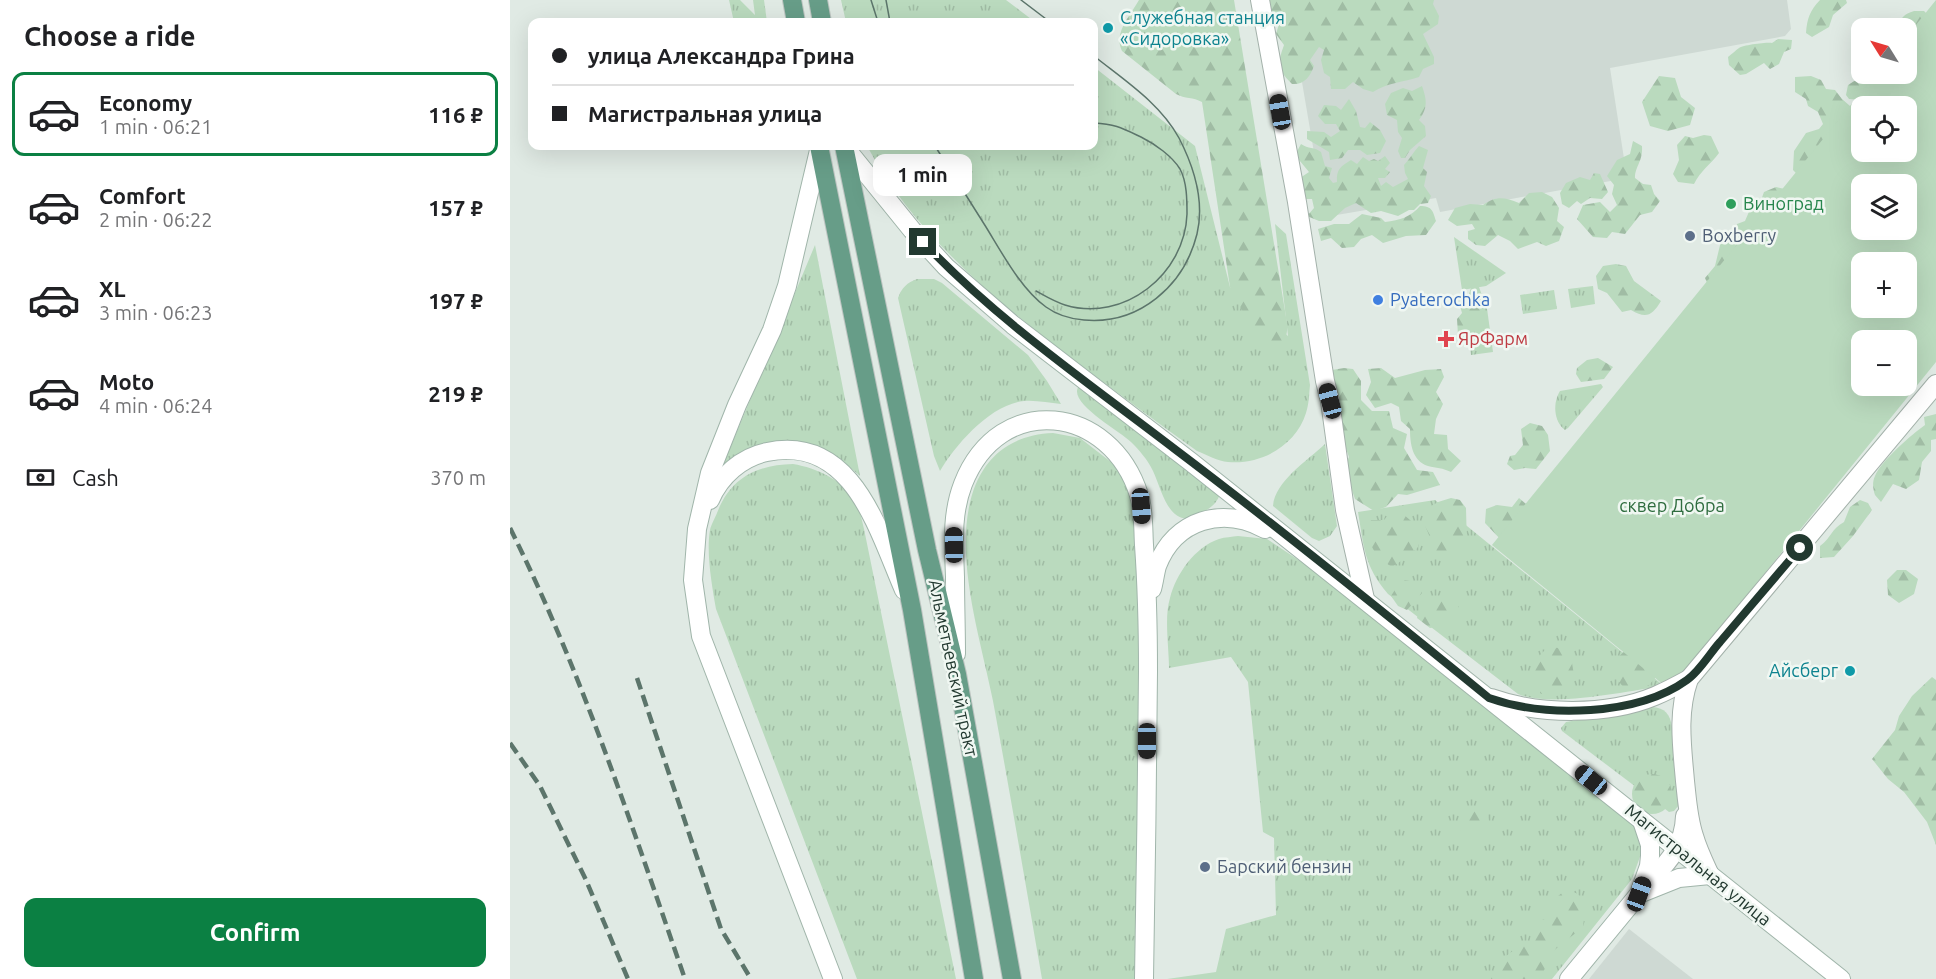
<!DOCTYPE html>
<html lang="en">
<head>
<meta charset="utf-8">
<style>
	:root { --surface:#fff; --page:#f2f2f2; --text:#202124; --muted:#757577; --line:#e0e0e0; --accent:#0b8043 }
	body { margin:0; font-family:Ubuntu,sans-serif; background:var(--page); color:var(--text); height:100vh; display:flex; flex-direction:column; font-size:22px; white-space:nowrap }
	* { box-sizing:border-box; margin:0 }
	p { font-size:20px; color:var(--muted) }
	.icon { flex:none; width:33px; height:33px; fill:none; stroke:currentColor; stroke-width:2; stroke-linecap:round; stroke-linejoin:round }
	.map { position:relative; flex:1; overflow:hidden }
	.details { display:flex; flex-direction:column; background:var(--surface); width:510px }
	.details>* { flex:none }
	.guide { position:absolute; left:18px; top:18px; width:570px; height:132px; border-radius:12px; box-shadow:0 6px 24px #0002; display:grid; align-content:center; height:132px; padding:0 24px; background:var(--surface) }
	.needle { width:39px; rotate:307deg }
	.buttons { position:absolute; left:1341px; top:18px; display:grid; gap:12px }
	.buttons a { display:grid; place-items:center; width:66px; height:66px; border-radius:12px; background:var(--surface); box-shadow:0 6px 24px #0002; font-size:30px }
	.end { position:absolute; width:27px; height:27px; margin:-14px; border:8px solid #223930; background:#fff; box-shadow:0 0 0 3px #fff }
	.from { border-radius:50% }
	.bubble { position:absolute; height:42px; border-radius:12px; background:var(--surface); box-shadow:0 6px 24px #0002; font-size:20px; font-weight:700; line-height:42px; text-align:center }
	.car { position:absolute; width:18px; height:36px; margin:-18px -9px; border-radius:8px; box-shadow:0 0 4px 2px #0007; background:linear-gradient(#222 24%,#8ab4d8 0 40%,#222 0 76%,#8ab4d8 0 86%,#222 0) }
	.guide b { display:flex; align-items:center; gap:21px; height:57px; font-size:22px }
	.guide b+b { border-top:2px solid var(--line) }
	.guide i { width:15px; height:15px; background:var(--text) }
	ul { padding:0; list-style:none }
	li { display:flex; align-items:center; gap:18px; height:84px; margin:0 12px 9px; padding:0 12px; border:3px solid transparent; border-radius:12px }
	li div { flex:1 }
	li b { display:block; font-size:22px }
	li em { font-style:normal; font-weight:700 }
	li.current { border-color:var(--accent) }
	li>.icon { width:54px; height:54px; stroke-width:1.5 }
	h2 { padding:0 24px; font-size:27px; line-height:72px }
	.pay { display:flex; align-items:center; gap:15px; height:66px; padding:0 24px; font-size:22px }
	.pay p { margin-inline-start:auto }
	.cta { display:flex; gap:12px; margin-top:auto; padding:12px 24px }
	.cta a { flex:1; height:69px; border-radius:12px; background:var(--accent); color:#fff; font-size:24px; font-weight:700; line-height:69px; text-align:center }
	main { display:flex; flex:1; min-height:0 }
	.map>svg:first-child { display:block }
</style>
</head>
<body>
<main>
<section class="details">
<h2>Choose a ride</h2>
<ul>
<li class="current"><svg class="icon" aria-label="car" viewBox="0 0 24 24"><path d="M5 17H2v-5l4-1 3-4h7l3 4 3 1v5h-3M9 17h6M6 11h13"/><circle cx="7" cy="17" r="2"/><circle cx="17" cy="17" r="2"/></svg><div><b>Economy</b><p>1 min · 06:21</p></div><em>116 ₽</em></li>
<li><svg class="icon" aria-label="car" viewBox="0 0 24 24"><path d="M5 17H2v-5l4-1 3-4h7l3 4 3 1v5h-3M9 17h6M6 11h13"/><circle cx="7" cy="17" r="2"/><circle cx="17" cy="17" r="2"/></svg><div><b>Comfort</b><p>2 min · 06:22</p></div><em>157 ₽</em></li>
<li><svg class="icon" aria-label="car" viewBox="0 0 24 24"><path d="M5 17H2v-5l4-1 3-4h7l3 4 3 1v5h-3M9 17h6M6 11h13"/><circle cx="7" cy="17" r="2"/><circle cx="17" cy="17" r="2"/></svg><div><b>XL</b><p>3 min · 06:23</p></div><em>197 ₽</em></li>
<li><svg class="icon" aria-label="car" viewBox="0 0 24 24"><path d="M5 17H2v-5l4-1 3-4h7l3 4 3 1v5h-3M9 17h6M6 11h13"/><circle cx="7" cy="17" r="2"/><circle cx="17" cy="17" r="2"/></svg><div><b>Moto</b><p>4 min · 06:24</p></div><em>219 ₽</em></li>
</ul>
<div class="pay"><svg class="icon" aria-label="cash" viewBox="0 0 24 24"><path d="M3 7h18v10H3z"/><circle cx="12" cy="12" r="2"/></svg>Cash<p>370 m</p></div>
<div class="cta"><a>Confirm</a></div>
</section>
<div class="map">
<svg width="1426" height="979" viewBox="0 0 1426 979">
	<defs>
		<pattern id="grass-tufts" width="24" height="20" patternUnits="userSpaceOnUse" patternTransform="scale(1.5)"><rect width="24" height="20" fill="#badabe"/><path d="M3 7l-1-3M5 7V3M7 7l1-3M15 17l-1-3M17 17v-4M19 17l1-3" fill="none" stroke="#a0bca4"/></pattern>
		<pattern id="forest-firs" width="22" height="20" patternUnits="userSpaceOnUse" patternTransform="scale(1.5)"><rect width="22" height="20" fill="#badabe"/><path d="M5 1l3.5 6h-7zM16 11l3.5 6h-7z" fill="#a0bca4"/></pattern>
	</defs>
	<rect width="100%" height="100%" fill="#e0eae4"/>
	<g fill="#ced9d3">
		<polygon points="778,0 1277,0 1281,29 1275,36 1100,68 1117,178 930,212 926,198 815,217"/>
		<polygon points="1119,929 1183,979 1079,979"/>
	</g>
	<g fill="url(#grass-tufts)">
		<polygon points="219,0 230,0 245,15 243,0 254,0 257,22 224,22"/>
		<polygon points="331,0 496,0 525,22 336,22"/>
		<path d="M584 67 685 146 720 287 778 336 765 224 776 234 800 385C799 395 799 404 796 413 786 445 752 465 718 462 708 461 697 455 687 451 649 424 611 395 573 367 491 305 406 237 357 146H584Z"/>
		<polygon points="944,237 996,273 976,286 952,290"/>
		<path d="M305 245 350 476C333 460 308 442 284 442 273 443 224 466 210 472Z"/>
		<path d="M407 279H424L432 283 518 355 537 381 551 404C539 403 526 400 514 401 481 404 446 444 430 471L424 456 388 298C392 287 397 283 407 279Z"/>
		<polygon points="1083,286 1085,304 1061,308 1058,289"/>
		<polygon points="1044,290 1047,309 1013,314 1010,295"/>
		<polygon points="975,294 983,352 961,355 954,297"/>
		<path d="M1091 384 1093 387 1058 428 1055 430C1043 421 1043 402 1050 391Z"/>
		<path d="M569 386 710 493C708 503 700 508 692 513 660 534 652 490 643 471 638 460 629 450 621 442 610 431 556 402 569 386Z"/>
		<path d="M543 433 570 438 610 469 617 482 627 523 631 653 627 758V979H532C516 886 500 793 483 701 471 641 447 567 459 507 468 462 496 435 543 433Z"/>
		<path d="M815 444 827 526 820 536 809 541 802 538 763 506C765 481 797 461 815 444Z"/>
		<path d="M283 464C307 468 333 480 346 502 350 510 352 521 354 529L446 979H347L206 609C202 586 196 553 200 530 201 525 205 518 207 513 221 477 247 465 283 464Z"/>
		<path d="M925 500 1154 686C1117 691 1041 708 1008 694L878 594C854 566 854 547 848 512Z"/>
		<path d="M728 536 757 539 793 563 1120 820 1128 831 1132 843 1131 854 1122 879 1042 979H657L706 972 716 929 766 915 764 838 753 832 738 682 721 657 659 668C659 648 654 617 660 598 666 574 685 547 709 539 715 537 722 537 728 536Z"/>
		<path d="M1142 707C1155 708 1160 714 1162 727L1169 805 1164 811 1159 812 1052 731 1051 728 1056 722Z"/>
	</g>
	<g fill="url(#forest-firs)">
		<path d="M629 0H724L777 323C778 339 774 345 759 350L750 345 720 287 692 102C683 97 675 99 666 94L612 51C603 33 620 16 629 0Z"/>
		<path d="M759 0H924L923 4 929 16 928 24 913 34 924 57V64L913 69 909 77C894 82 877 83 863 92L853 89 843 82 835 89H821L820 77 814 73 811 60 814 50 809 47 800 60 804 66C800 77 794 85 782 84 767 69 767 65 774 45L766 34 770 21 759 8Z"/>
		<path d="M1310 0H1336L1337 3 1323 15 1319 27 1302 37 1296 33C1297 19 1300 10 1310 0Z"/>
		<path d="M1404 11H1414L1426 23V65L1363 101 1339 99 1336 95 1338 85 1349 78V71L1351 70 1352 74H1396V28H1388C1390 18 1394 14 1404 11Z"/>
		<path d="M1268 39 1282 40 1281 49 1274 52 1269 64 1260 69 1254 63 1236 74 1230 75 1219 65 1218 57C1222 54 1226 50 1229 48 1233 45 1258 42 1262 43Z"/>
		<polygon points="1149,76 1165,78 1171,97 1185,108 1180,125 1158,131 1140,126 1132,102"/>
		<polygon points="1301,76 1311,80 1316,89 1325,90 1332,99 1348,113 1292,179 1283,170 1284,151 1296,133 1309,129 1313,124 1308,112 1298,106 1296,99 1285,92 1285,77"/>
		<path d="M912 86C917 100 918 108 909 120L915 126 916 136 900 150 895 158H891L888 151 892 138 888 132 887 120 877 115 875 104 881 93 893 88 902 91Z"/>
		<polygon points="839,99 846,111 850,127 855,128 860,122 870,130 876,141 870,153 857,155 850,150 838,150 832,158 820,160 819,152 797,139 797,131 814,132 821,137 830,131 826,124 815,124 808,116 814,105 826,106 831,110"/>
		<path d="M1194 135 1201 136 1209 153C1201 164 1190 171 1184 184L1168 182 1163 174 1169 160 1167 145 1175 136 1183 138Z"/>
		<path d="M1123 141 1132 146C1133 162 1125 166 1125 178L1133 184 1141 185 1144 194 1150 201 1142 212 1130 215 1115 234 1102 232 1097 238 1083 237 1067 219 1073 205 1090 202 1100 212 1107 205 1102 194 1104 185 1097 176 1107 160 1120 154Z"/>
		<path d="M791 144C798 149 805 147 811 152L815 166 822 168 819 178 823 183 827 182C826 169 831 166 841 160L847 164 853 157 859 161 864 159 868 161 875 156 880 163 875 169 880 172 875 178H868L871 186 876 182 883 187 898 179 895 173 894 165C900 159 903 152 909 146L918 150 913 168 917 172 914 186 921 196 918 203 910 204 904 210H899L888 216 871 211 861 213 846 203 835 208 821 221H809L797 216 804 208 802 199H794L790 178 799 172 785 155Z"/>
		<polygon points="1084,173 1090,174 1098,192 1092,199 1080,198 1071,204 1067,201 1059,208 1052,204 1050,193 1056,183 1070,177 1080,180"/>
		<polygon points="1266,187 1279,190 1200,290 1195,278 1205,266 1211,241 1225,235 1227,224 1235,221 1241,207 1250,203 1254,192"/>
		<path d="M1032 192 1042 197 1049 208 1047 221 1054 227 1049 241 1036 246 1027 242 1008 249 1000 241 988 235 975 246 966 245 958 239V231L965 229 962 224 947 226 938 220 945 208 960 204 973 205C986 196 994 197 1009 203L1019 193Z"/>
		<path d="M910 206C922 206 923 211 926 221L916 235 896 236 873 243 862 235 851 239 844 247 832 248 821 238 811 241 808 229 824 224H839L852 214 871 218 875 222C890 220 901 217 910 206Z"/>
		<path d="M1106 264 1116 266 1124 281 1151 301C1142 316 1136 319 1121 310L1112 312 1097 293 1088 289 1086 276 1093 266Z"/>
		<polygon points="962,285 969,287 974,301 973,311 976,341 966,348 948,335 947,319 952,313 950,306 957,300"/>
		<polygon points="1088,358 1103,367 1094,379 1071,382 1066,374 1067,368 1077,360"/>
		<polygon points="834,368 843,369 851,381 851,400 862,411 879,411 883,428 897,434 894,448 907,470 923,472 930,485 897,495 888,494 876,507 864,511 845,499 834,467 839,457 832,437 826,408 827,390 822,370"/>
		<path d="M871 368 885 378 915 370 931 369 934 377 926 392 933 404 926 419 924 434 937 435 938 449 951 461 941 472C933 468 926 468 918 466 902 461 900 443 900 429L891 421 889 407 881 403 865 408 856 395 861 382 858 369Z"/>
		<path d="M1426 414V439L1421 440V451L1412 462 1409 480 1396 489 1383 484 1371 502 1365 495C1363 489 1362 482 1365 476 1371 461 1402 434 1415 425L1414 417Z"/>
		<polygon points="1020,423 1032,426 1038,435 1040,451 1026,469 1015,468 1004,470 997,464 1000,456 1005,455 1013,445 1011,429"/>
		<polygon points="941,498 950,500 956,508 957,546 946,556 931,555 920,547 919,535 914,523 918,508 928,502"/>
		<polygon points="1009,498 1022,509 992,541 975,523 976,509 987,505 1002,507"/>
		<path d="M1350 500 1358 503 1362 510 1343 536 1324 557 1310 558V546C1322 537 1321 529 1334 522L1340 507Z"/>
		<polygon points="885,507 908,527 908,547 900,555 882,567 868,558 855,534 861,520 874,520"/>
		<polygon points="1387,570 1396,570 1408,579 1404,594 1389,603 1378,595 1377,580"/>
		<polygon points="895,580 910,583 912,593 897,610 888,606 881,596 888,585"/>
		<polygon points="931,595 948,605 950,613 936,625 920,628 907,618 911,603"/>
		<polygon points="1123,643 1152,670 1139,685 1114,688 1103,674 1101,664"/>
		<polygon points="1038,647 1049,648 1060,651 1064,675 1048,693 1031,694 1020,677 1026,659"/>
		<polygon points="1422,677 1426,680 1426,845 1417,822 1394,792 1378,779 1362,759 1385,730 1389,716 1402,696"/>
		<circle cx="1142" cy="794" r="20"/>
		<circle cx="964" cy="823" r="15"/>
		<path d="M1053 892 1066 893 1076 902 1073 927 1042 952 1032 975 1025 979H981C988 962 1002 947 1020 943L1022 921 1038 919 1042 901Z"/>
	</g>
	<path fill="#badabe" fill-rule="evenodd" d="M1426 0V362L1169 679 1155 686 982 545 1366 74H1396L1397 36ZM1352 106H1396V152H1352ZM1352 184H1396V230H1352ZM1352 262H1396V308H1352ZM1352 340H1396V386H1352Z"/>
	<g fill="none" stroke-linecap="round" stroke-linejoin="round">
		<g stroke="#a3b1aa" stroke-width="20">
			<g id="tertiary">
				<polyline points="750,0 787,202 815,381 820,401 835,510 855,599"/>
				<path d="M981 698C1029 715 1097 716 1145 696 1157 691 1168 685 1179 679"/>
				<path d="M1200 875C1194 862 1188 850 1184 836 1178 818 1177 799 1175 781 1172 746 1167 713 1179 679L1426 384"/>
				<path d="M1130 893C1152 867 1174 851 1175 816"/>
			</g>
		</g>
		<g stroke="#a0b5aa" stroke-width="20">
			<g id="secondary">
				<polyline points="310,146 277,286 262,330 227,405 200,473 187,529 183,580 191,636 323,979"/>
				<polyline points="334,146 402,230 436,267 503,325 681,462 1331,979"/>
				<path d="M200 500C210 476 232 457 257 452 343 434 368 531 394 590"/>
				<path d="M642 589C644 582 645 573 647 566 665 519 713 506 755 529"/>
				<path d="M446 654C446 629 445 603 445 577 444 545 441 515 453 484 490 390 601 405 629 495 634 511 633 529 634 545 637 587 638 629 638 671 637 774 636 876 634 979"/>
				<polyline points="1129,894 1169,878 1200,875"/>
				<polyline points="1059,979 1129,894 1139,866 1140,856 1140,845 1132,821"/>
			</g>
		</g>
		<g stroke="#bdc4c1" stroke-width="20">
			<g id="primary">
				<polyline points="282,0 286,22"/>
				<polyline points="308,0 312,22"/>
				<polyline points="309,146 402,610 464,979"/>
				<polyline points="334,146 417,550 447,674 502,979"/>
			</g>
		</g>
		<use href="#tertiary" stroke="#fff" stroke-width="18"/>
		<use href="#secondary" stroke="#fff" stroke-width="18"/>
		<use href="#primary" stroke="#679d88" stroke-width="18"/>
		<g stroke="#5c756b" stroke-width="1.5">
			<polyline points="361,0 368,22"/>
			<polyline points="376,0 380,22"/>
			<polyline points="511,0 540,22"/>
			<path d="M425 146C442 173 459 200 476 227 492 253 511 289 536 307 547 315 561 319 574 320 629 325 674 286 687 234 695 200 684 167 669 138 650 103 614 80 584 56"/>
			<path d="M526 291C535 296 545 302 555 305 614 323 675 274 677 214 677 200 677 182 670 169 662 156 645 144 631 137 612 128 605 124 584 123"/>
		</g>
		<g stroke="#5c756b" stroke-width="4.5" stroke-dasharray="12 6" stroke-linecap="butt">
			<path d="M0 528C72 672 122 827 175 979"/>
			<polyline points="127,678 211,929 241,979"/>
			<polyline points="0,743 30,786 76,880 118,979"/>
		</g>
	</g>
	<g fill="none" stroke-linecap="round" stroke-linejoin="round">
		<path stroke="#223930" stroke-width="8" d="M413 242C488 321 580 384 666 450 772 530 876 614 979 698 1036 718 1127 716 1177 680 1190 671 1200 653 1210 642 1237 610 1264 579 1290 548"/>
	</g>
	<g fill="#0f9aa8" stroke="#f0f7f2" stroke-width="2">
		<circle cx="598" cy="28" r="6"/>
		<circle cx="1340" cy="671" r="6"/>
	</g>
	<circle fill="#2e9e5b" stroke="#f0f7f2" stroke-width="2" cx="1221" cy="204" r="6"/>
	<g fill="#5c6f8a" stroke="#f0f7f2" stroke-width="2">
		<circle cx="1180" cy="236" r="6"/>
		<circle cx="695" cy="867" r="6"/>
	</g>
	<circle fill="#3f7fe0" stroke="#f0f7f2" stroke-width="2" cx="868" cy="300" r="6"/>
	<path fill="#e0444e" stroke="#f0f7f2" stroke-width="2" d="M933 330h6v6h6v6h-6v6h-6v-6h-6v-6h6z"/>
	<g text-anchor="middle" stroke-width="5" stroke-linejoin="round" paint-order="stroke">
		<g font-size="18" fill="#0d838f" stroke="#f0f7f2" text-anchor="start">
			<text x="610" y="24">Служебная станция<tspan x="610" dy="21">«Сидоровка»</tspan></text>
			<text x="1328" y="677" text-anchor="end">Айсберг</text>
		</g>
		<g font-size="18" fill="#27864d" stroke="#f0f7f2" text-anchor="start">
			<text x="1233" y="210">Виноград</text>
		</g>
		<g font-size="18" fill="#4e5e75" stroke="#f0f7f2" text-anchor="start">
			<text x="1192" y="242">Boxberry</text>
			<text x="707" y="873">Барский бензин</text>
		</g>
		<g font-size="18" fill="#366cbe" stroke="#f0f7f2" text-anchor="start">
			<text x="880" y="306">Pyaterochka</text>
		</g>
		<g font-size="18" fill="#be3a42" stroke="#f0f7f2" text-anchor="start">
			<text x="948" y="345">ЯрФарм</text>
		</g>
		<g font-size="18" fill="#2f6d3f" stroke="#f0f7f2">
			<text x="1162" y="512">сквер Добра</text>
		</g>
		<g font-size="18" fill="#223930" stroke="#f0f7f2">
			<text transform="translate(443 668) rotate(78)" y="6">Альметьевский тракт</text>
			<text transform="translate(1188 865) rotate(39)" y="6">Магистральная улица</text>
		</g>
	</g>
</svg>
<div class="buttons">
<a><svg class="needle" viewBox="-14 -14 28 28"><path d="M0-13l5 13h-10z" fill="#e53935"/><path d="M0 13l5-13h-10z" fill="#757577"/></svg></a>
<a><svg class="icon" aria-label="locate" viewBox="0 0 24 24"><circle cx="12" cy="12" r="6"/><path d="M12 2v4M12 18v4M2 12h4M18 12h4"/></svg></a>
<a><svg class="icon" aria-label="layers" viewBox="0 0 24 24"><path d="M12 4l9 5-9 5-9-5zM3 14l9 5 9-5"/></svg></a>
<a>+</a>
<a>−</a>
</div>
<i class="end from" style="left:1290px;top:548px"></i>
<i class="end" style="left:413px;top:242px"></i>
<div class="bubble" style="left:363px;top:154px;width:99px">1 min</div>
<i class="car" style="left:770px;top:112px;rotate:350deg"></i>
<i class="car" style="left:820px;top:401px;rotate:345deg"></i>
<i class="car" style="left:631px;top:506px;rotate:176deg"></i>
<i class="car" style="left:444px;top:545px;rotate:359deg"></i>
<i class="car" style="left:637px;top:741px;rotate:180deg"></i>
<i class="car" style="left:1081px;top:780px;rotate:309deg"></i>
<i class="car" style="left:1129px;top:894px;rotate:20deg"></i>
<div class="guide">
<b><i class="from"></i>улица Александра Грина</b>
<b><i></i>Магистральная улица</b>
</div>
</div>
</main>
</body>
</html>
